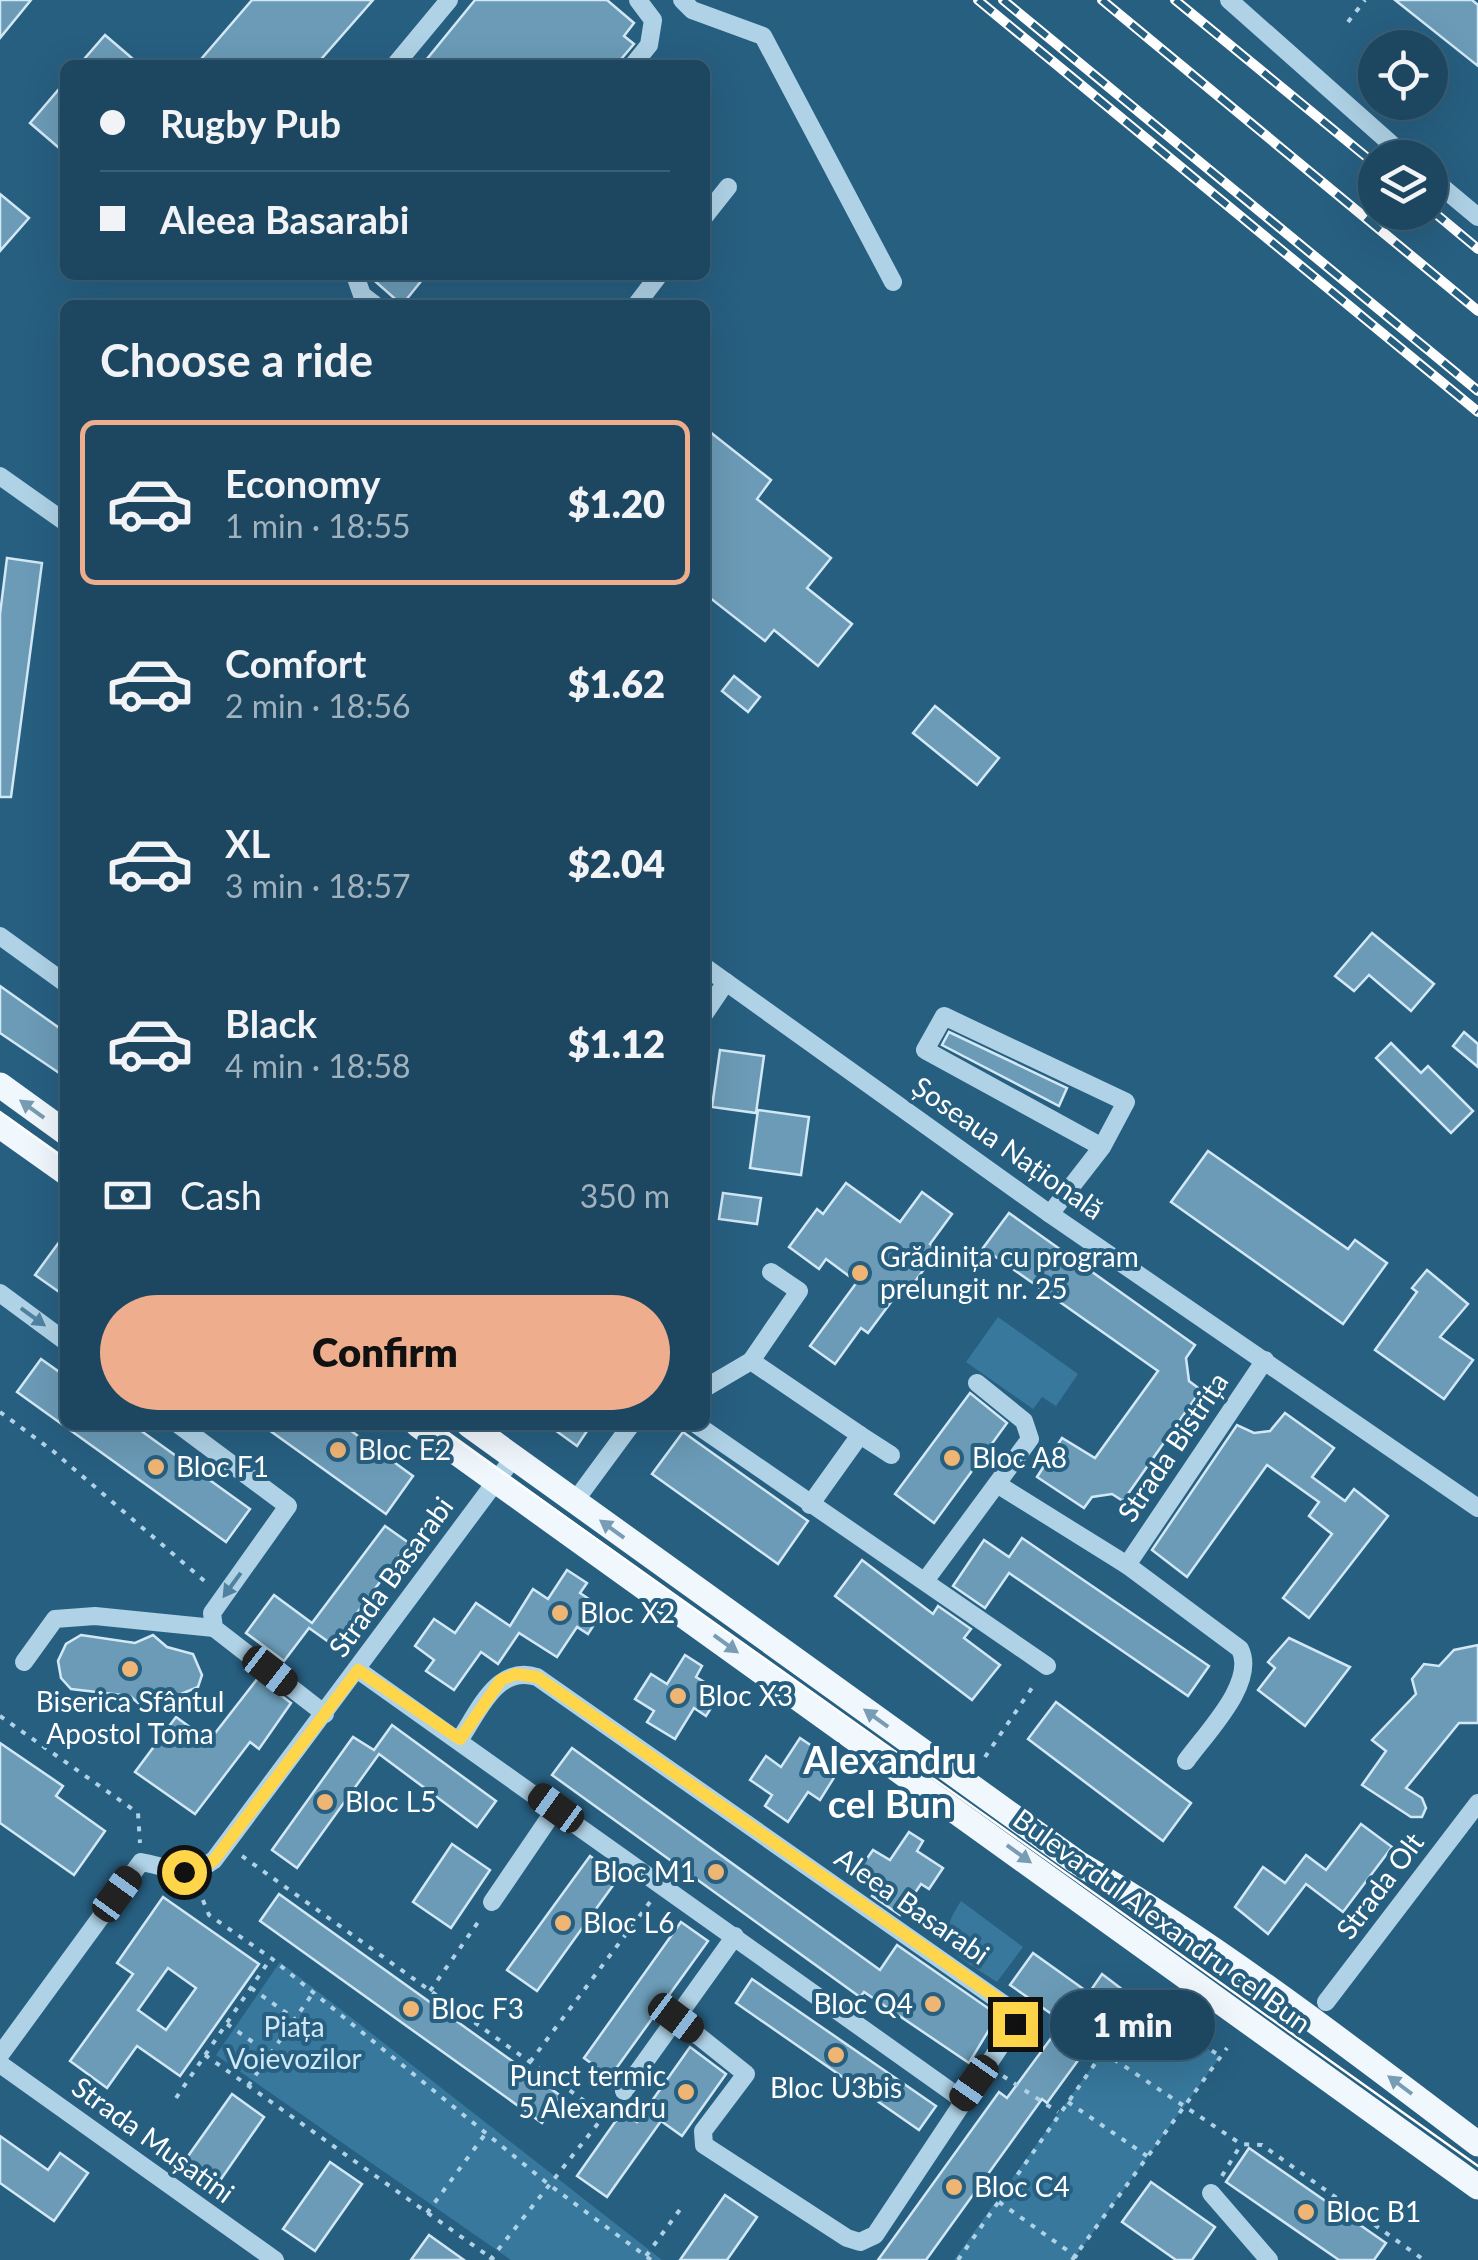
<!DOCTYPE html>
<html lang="en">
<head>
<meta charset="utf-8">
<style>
	:root { --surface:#1d4761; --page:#254e67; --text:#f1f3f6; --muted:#a0b2bd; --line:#3b5f76; --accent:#eead8d }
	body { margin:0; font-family:Lato,sans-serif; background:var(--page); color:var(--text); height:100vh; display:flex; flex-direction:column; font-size:38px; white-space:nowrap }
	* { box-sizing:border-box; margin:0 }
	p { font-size:32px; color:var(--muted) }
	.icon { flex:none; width:55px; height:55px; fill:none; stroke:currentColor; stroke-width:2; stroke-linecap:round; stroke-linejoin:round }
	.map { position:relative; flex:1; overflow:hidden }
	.panel { position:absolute; left:60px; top:300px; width:650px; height:1130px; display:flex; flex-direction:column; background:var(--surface); border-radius:15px; box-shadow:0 10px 40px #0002,0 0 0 2px var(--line) }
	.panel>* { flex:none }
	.guide { position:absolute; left:60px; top:60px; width:650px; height:220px; border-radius:15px; box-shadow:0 10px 40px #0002,0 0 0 2px var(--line); display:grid; align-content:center; height:220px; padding:0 40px; background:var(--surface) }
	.tools { position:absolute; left:1358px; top:30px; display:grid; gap:20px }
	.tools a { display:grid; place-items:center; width:90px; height:90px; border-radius:50%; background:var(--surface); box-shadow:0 10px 40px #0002,0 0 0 2px var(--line); font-size:50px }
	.end { position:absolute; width:45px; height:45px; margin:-22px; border:12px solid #ffd54a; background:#111; box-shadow:0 0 0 5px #111 }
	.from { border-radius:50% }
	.bubble { position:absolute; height:70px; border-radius:35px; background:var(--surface); box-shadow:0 10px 40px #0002,0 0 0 2px var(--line); font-size:32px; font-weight:800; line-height:70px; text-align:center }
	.car { position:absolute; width:30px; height:60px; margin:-30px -15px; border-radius:12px; box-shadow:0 0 8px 2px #0007; background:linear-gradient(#222 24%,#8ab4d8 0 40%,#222 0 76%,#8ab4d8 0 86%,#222 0) }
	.guide b { display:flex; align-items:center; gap:35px; height:95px; font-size:38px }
	.guide b+b { border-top:2px solid var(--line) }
	.guide i { width:25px; height:25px; background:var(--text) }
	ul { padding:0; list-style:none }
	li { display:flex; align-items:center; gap:30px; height:165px; margin:0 20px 15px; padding:0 20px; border:5px solid transparent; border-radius:15px }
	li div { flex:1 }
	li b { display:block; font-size:38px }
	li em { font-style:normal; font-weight:800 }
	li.on { border-color:var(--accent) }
	li>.icon { width:90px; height:90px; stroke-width:1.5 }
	h2 { padding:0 40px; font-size:45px; line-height:120px }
	.pay { display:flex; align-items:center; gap:25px; height:110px; padding:0 40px; font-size:38px }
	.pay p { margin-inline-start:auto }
	.button { display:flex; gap:20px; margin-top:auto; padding:20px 40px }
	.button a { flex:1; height:115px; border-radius:60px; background:var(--accent); color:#111; font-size:40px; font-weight:800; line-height:115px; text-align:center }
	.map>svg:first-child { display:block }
</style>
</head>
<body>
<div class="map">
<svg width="1478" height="2260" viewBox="0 0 1478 2260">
	<rect width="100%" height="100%" fill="#275f81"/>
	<g fill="#37789c">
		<polygon points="998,1317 1078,1374 1056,1406 1042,1397 1033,1409 966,1362"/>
		<path d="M961 1901 1023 1947 997 1982C959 1956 929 1949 961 1901Z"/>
		<polygon points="280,1962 662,2260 511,2260 216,2055"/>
		<polygon points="1138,2002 1220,2057 1073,2260 954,2260"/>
	</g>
	<g fill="#6b9bb7" stroke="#d2e8f5" stroke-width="2.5" fill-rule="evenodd">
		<polygon points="0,0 31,0 0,38"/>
		<polygon points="252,0 373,0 316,65 196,65"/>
		<polygon points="475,0 607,0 634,23 624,36 634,44 616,65 422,65"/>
		<polygon points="1395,0 1472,0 1478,5 1478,66"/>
		<polygon points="105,35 140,65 79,65"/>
		<polygon points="65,82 65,153 30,123"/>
		<polygon points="0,194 29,218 0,251"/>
		<polygon points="368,275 426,275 402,305"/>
		<polygon points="705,428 771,480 757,499 831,558 807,588 852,624 818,666 774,630 765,641 705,594"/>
		<polygon points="7,558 42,563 11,797 0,797 0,614"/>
		<polygon points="734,676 760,697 748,712 722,691"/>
		<polygon points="935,706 999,758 977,785 913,733"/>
		<polygon points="1372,933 1434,984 1411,1011 1369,975 1354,991 1335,976"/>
		<polygon points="0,986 65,1032 65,1077 0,1033"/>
		<polygon points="949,1032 1067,1088 1059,1106 942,1045"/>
		<polygon points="1464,1032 1478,1044 1478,1067 1453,1046"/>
		<polygon points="1391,1043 1421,1073 1428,1066 1473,1111 1451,1133 1376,1058"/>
		<polygon points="720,1050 764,1056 756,1113 712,1107"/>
		<polygon points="758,1110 809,1117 801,1175 750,1168"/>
		<polygon points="1208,1151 1348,1249 1355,1240 1387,1263 1343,1324 1171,1202"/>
		<polygon points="846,1183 900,1222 922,1192 952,1214 930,1244 938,1250 903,1298 897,1294 868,1333 861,1328 835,1364 810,1346 857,1282 826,1259 819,1269 789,1247 817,1209 823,1214"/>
		<polygon points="723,1193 761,1198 757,1224 719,1219"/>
		<polygon points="1009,1213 1195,1345 1186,1358 1189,1381 1201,1390 1123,1501 1112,1494 1092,1497 1084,1508 1037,1477 1062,1438 1095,1458 1158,1371 983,1248"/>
		<polygon points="65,1234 65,1296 35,1275"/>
		<polygon points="1427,1270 1468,1304 1440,1337 1473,1360 1444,1399 1375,1350 1417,1292 1412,1288"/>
		<polygon points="41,1359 65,1376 65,1425 133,1425 250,1509 226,1542 17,1392"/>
		<polygon points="970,1393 1007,1423 934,1523 895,1494"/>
		<polygon points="1285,1413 1334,1448 1312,1477 1345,1501 1354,1489 1388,1516 1309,1618 1283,1598 1332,1534 1309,1516 1319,1502 1267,1465 1187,1577 1152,1550 1237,1425 1254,1433 1270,1431"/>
		<polygon points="262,1425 343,1425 413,1476 386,1514"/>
		<polygon points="548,1425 591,1425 577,1446"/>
		<polygon points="683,1432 808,1521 778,1564 652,1474"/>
		<polygon points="385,1526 409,1543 333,1645 309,1628 284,1661 246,1633 274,1595 312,1623"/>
		<polygon points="1022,1538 1209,1666 1188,1696 1009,1573 985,1608 953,1586 984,1540 1009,1557"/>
		<polygon points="862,1560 933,1614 938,1606 971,1629 964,1638 1000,1665 972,1700 835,1596"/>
		<polygon points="567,1570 587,1583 580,1593 604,1609 588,1634 577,1627 557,1657 519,1633 498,1664 481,1652 454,1690 426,1671 434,1660 415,1646 434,1619 455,1633 476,1603 510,1626 533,1589 548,1599"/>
		<polygon points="81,1635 135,1643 153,1635 167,1647 193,1654 202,1675 198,1687 145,1709 130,1696 71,1689 61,1678 58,1661 66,1644"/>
		<polygon points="1289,1638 1350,1667 1305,1726 1258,1690 1275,1668 1268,1662"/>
		<polygon points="1478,1645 1478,1723 1459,1723 1406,1788 1422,1798 1426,1808 1422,1817 1411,1817 1362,1785 1386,1751 1372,1740 1416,1694 1412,1679 1424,1664 1439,1666 1454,1650"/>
		<polygon points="685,1655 702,1666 696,1677 721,1692 706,1716 694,1708 675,1739 647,1722 654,1711 635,1699 651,1674 667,1684"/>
		<polygon points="258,1678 291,1703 259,1749 250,1742 195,1814 135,1772 176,1717 209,1741"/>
		<polygon points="1056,1702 1191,1803 1163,1841 1028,1739"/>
		<polygon points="392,1725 496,1801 477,1827 379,1754 297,1868 272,1850 353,1737 374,1750"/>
		<polygon points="800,1738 818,1750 811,1760 835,1776 820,1800 808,1792 788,1822 765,1806 772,1795 750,1780 766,1756 781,1767"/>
		<polygon points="0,1743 63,1786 56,1796 105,1831 74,1875 0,1823"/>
		<polygon points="572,1748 880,1970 897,1945 998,2015 969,2063 864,1992 860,1997 552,1775"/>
		<polygon points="1361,1824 1392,1847 1343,1912 1306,1884 1268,1934 1235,1907 1263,1867 1285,1883 1306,1855 1326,1870"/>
		<polygon points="909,1832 923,1841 917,1851 943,1868 929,1889 921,1884 900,1915 872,1896 880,1884 859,1870 873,1850 890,1860"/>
		<polygon points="452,1844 490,1870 451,1928 413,1902"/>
		<polygon points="590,1856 619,1877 537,1991 507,1970"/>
		<polygon points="279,1894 561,2096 542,2123 260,1921"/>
		<path d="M163 1897 259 1964 180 2076 137 2046 107 2088 70 2061 133 1974 117 1963ZM168 1968 196 1988 166 2030 138 2010Z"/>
		<polygon points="681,1922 708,1941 610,2077 584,2058"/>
		<polygon points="1033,1953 1089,1993 1102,1974 1127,1993 1047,2103 1042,2099 926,2260 878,2260 999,2092 1007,2098 1063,2022 1010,1985"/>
		<polygon points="752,1979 936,2106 919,2130 736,2003"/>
		<polygon points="690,2047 726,2074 682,2136 661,2121 607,2197 577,2176 622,2112 637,2122"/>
		<polygon points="232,2094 264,2117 219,2182 186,2159"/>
		<polygon points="0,2136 48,2170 60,2153 88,2173 54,2221 0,2183"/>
		<polygon points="1249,2148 1386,2243 1374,2260 1339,2260 1226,2182"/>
		<polygon points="330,2162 362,2184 315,2251 283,2229"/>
		<polygon points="1151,2182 1215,2227 1192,2260 1176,2260 1122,2222"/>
		<polygon points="725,2195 757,2217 727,2260 680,2260"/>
		<polygon points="429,2235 464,2260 411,2260"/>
	</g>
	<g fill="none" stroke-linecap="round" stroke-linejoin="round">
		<g stroke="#afd2e6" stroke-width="4" stroke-dasharray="5 8" stroke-linecap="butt">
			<polyline points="1348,22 1365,0"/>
			<polyline points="0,1412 53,1451 208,1584"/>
			<polyline points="0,1716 138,1813 140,1843"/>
			<polyline points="985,1757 1036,1682"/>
			<polyline points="242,1856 604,2115"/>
			<polyline points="198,1888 209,1915 271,1958 547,2183 651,2260"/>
			<polyline points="251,1988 295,2019"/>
			<polyline points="430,1991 481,1918"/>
			<polyline points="227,2024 270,2054"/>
			<polyline points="1103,2052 1241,2144 1262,2145 1424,2260"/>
			<polyline points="205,2055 494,2260"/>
			<polyline points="530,2062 650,1902"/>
			<polyline points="1003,2076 1058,2112"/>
			<polyline points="248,2086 313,1993"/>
			<polyline points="176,2098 271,1958"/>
			<polyline points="1068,2102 1147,2156"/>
			<polyline points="1222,2176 1240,2146"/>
			<polyline points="999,2202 1081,2260"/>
			<polyline points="427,2213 486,2133"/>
			<polyline points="646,2256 684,2204"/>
			<polyline points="490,2260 611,2107"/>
			<polyline points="958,2260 1138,2002 1220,2056"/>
			<polyline points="1072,2260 1227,2048"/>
		</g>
		<g stroke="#afd2e6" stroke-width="18">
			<polyline points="682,0 692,10 763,36 893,282"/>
			<polyline points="1229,0 1407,158"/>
			<polyline points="395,65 449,0"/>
			<polyline points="633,65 649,45 653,20 638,0"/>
			<polyline points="1430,177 1478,217"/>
			<polyline points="705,216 728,187"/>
			<polyline points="355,275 362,295 375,305"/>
			<polyline points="636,305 659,275"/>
			<polyline points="0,476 65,522"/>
			<polyline points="0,936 65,983"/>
			<polyline points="705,967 1050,1214 1478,1508"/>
			<polyline points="705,1013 726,982"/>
			<polyline points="1050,1214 1102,1147 1126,1102 944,1016 925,1050 1102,1147"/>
			<polyline points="0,1293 65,1341"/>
			<polyline points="751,1361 799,1291 771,1272"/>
			<polyline points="705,1388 751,1361 860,1435 810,1505"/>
			<polyline points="179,1425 288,1506 212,1613 214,1628 325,1714"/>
			<polyline points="697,1425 1047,1666"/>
			<polyline points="860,1435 891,1455"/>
			<path d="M997 1484 1127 1565 1240 1649C1257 1683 1205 1734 1186 1761"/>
			<polyline points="575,1501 631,1425"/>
			<polyline points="1127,1565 1265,1360"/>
			<polyline points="925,1581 1030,1439 1024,1421 977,1383"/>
			<polyline points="24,1662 55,1619 95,1616 214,1628"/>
			<polyline points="358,1670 963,2100"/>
			<path d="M460 1739C479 1711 497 1664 537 1677L1008 2007 1015 2024 875 2235 860 2242 847 2238 704 2145 703 2131 746 2074 676 2018"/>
			<polyline points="492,1902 556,1808"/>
			<polyline points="1326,2002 1478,1803"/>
			<path d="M0 2055 141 1862C169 1867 189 1879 214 1860L514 1457"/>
			<polyline points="0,2064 275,2260"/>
			<polyline points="624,2091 735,1936"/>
			<polyline points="1211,2193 1269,2260"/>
		</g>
		<g stroke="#f0f7fd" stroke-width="25">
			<polyline points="0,1085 65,1132"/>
			<polyline points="0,1126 65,1172"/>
			<polyline points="418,1425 1478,2187"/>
			<path d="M469 1425 1078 1863C1219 1946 1347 2045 1478 2144"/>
		</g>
		<g stroke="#fff" stroke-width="2.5">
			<polyline points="0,1112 65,1159"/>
			<polyline points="436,1425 1478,2166"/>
		</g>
		<g stroke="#fff" stroke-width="10">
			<g id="rail">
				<polyline points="978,0 1478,412"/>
				<polyline points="1003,0 1478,391"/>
				<polyline points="1102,0 1478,311"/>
				<polyline points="1175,0 1375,164"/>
				<polyline points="1430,209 1478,249"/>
			</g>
		</g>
		<use href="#rail" stroke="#275f81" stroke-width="6" stroke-dasharray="19" stroke-linecap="butt"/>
	</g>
	<defs><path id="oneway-solid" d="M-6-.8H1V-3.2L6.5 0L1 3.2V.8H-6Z" transform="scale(2.5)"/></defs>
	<g fill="#779cb3">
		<use href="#oneway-solid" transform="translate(32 1109) rotate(-144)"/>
		<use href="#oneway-solid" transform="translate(612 1529) rotate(-144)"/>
		<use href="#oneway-solid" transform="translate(726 1644) rotate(36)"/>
		<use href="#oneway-solid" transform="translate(876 1718) rotate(-144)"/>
		<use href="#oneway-solid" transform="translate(1019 1854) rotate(36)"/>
		<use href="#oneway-solid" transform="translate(1400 2085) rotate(-143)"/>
	</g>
	<g fill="#50829f">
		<use href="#oneway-solid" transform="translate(33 1317) rotate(36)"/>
		<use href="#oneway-solid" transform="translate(232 1585) rotate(126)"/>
	</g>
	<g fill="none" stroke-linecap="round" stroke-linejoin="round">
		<polyline stroke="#ffd54a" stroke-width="12" points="184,1872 203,1868 214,1860 358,1670 460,1739 501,1680 516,1674 537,1677 1008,2006 1015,2024"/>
	</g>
	<g fill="#efb574" stroke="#275f81" stroke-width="4">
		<circle cx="860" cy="1273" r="10"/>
		<circle cx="338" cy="1450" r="10"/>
		<circle cx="952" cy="1458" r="10"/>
		<circle cx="156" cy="1467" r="10"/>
		<circle cx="560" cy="1613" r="10"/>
		<circle cx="130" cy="1669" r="10"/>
		<circle cx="678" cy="1696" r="10"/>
		<circle cx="325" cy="1802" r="10"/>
		<circle cx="716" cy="1872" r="10"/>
		<circle cx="563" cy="1923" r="10"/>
		<circle cx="933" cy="2004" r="10"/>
		<circle cx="411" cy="2009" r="10"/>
		<circle cx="836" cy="2055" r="10"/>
		<circle cx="686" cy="2092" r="10"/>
		<circle cx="954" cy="2187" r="10"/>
		<circle cx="1306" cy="2212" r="10"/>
	</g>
	<g text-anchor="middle" stroke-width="8" stroke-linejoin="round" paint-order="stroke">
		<g font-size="28" fill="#fff" stroke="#275f81">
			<text transform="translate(1008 1148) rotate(35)" y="10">Șoseaua Națională</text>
			<text transform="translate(1173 1447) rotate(-56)" y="10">Strada Bistrița</text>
			<text transform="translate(391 1577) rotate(-54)" y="10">Strada Basarabi</text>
			<text transform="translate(1380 1886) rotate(-53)" y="10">Strada Olt</text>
			<text transform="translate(912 1906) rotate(35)" y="10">Aleea Basarabi</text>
			<text transform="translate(1162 1921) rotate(36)" y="10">Bulevardul Alexandru cel Bun</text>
			<text transform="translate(153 2140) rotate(36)" y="10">Strada Mușatini</text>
		</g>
		<g font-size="28" fill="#fff" stroke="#275f81" text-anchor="start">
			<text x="880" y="1267">Grădinița cu program<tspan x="880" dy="32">prelungit nr. 25</tspan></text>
			<text x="358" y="1460">Bloc E2</text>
			<text x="972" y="1468">Bloc A8</text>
			<text x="176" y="1477">Bloc F1</text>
			<text x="580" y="1623">Bloc X2</text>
			<text x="698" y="1706">Bloc X3</text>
			<text x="130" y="1712" text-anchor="middle">Biserica Sfântul<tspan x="130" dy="32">Apostol Toma</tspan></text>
			<text x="345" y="1812">Bloc L5</text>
			<text x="696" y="1882" text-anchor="end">Bloc M1</text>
			<text x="583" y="1933">Bloc L6</text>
			<text x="913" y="2014" text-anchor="end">Bloc Q4</text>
			<text x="431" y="2019">Bloc F3</text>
			<text x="666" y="2086" text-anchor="end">Punct termic<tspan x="666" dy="32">5 Alexandru</tspan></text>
			<text x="836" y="2098" text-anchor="middle">Bloc U3bis</text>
			<text x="974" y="2197">Bloc C4</text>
			<text x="1326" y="2222">Bloc B1</text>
		</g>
		<g font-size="28" fill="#d2e8f5" stroke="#275f81">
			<text x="294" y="2037">Piața<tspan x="294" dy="32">Voievozilor</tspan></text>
		</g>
		<g font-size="38" font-weight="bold" fill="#fff" stroke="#275f81">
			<text x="890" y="1774">Alexandru<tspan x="890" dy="44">cel Bun</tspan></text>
		</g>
	</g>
</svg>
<div class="tools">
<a><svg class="icon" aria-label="locate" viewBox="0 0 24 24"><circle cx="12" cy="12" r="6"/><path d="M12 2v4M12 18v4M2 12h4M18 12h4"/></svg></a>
<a><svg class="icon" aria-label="layers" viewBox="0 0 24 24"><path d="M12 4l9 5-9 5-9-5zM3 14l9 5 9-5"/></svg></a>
</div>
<i class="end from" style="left:184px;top:1872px"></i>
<i class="end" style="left:1015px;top:2024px"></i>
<div class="bubble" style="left:1050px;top:1990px;width:165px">1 min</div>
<i class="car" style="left:270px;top:1671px;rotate:128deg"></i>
<i class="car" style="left:556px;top:1808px;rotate:306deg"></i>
<i class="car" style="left:117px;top:1894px;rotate:36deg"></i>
<i class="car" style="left:676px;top:2018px;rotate:127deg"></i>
<i class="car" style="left:974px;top:2083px;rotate:215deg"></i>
<div class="guide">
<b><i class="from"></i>Rugby Pub</b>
<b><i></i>Aleea Basarabi</b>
</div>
<section class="panel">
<h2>Choose a ride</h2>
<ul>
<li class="on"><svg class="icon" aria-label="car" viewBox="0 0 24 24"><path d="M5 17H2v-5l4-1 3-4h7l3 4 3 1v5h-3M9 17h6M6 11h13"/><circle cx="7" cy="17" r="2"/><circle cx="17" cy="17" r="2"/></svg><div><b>Economy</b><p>1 min · 18:55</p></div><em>$1.20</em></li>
<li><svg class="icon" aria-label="car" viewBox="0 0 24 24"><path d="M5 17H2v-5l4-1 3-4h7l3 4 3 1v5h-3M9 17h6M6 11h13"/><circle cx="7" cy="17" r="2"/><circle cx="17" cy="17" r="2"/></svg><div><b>Comfort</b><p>2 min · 18:56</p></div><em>$1.62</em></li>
<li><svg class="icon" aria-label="car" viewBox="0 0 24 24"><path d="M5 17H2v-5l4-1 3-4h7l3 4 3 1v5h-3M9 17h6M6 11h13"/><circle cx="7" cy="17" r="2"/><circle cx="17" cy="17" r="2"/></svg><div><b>XL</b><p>3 min · 18:57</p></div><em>$2.04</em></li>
<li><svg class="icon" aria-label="car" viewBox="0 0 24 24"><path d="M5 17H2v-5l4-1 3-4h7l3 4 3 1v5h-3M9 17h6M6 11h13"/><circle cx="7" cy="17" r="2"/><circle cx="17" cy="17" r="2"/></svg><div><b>Black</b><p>4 min · 18:58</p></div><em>$1.12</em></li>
</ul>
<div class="pay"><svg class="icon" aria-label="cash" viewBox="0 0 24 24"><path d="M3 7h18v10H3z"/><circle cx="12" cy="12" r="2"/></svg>Cash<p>350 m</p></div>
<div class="button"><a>Confirm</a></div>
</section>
</div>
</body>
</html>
